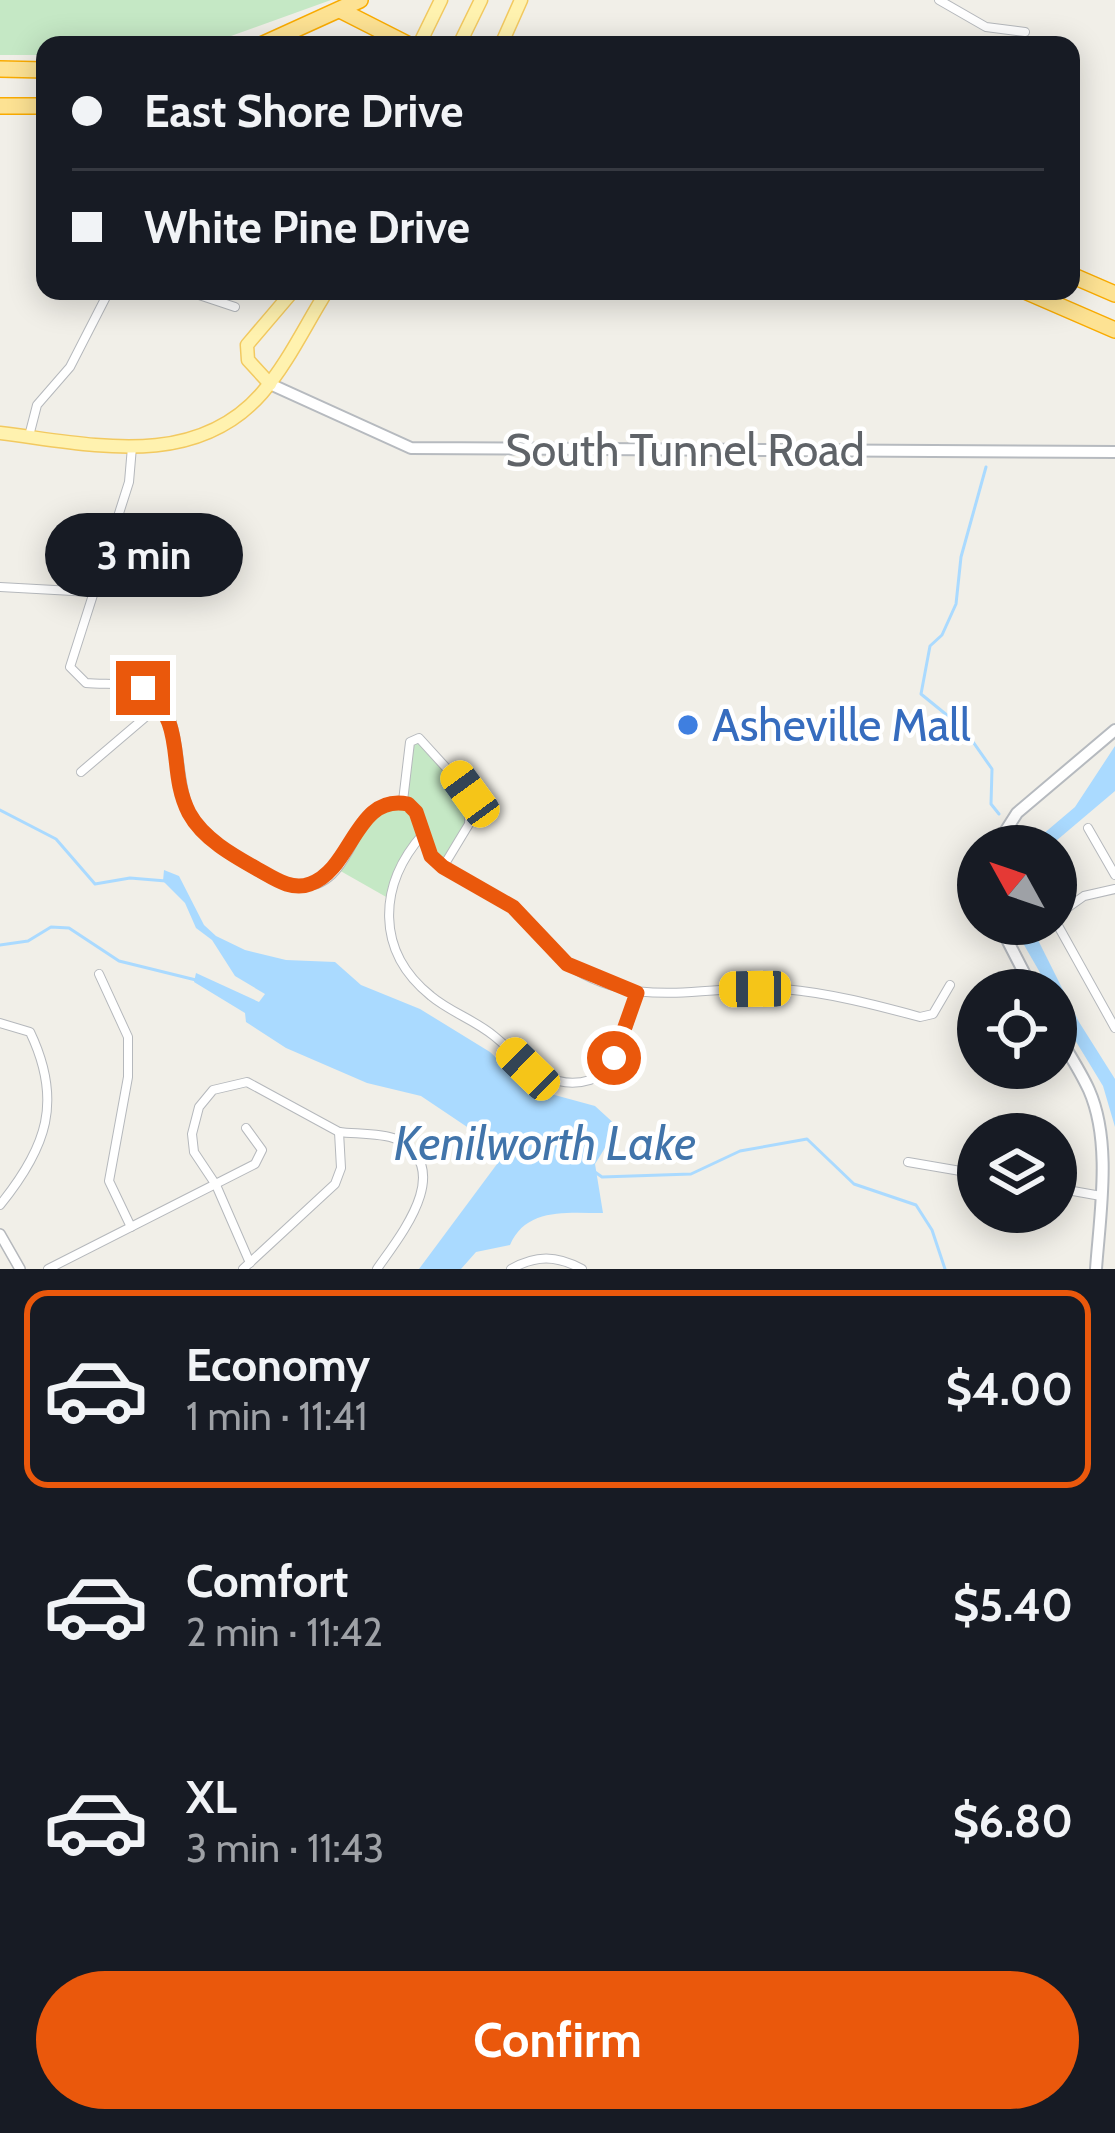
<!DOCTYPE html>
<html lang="en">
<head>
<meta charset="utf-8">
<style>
	:root { --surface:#171b24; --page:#242831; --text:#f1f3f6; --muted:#9ea1a6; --line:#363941; --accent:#ea580c }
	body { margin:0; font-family:Cabin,sans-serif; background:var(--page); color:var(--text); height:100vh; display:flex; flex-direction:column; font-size:45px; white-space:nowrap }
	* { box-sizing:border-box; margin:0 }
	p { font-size:39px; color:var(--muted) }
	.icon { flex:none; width:66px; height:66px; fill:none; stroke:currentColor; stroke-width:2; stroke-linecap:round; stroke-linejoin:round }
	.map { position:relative; height:1269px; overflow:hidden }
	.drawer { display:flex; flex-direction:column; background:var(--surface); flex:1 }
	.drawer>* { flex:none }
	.hud { position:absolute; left:36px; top:36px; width:1044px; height:264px; border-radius:24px; box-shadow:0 6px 30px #0003; display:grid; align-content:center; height:264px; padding:0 36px; background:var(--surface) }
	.needle { width:78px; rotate:310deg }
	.fabs { position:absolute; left:957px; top:825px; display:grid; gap:24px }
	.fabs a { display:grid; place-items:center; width:120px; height:120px; border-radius:50%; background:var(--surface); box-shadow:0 6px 30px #0003; font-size:60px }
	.end { position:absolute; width:54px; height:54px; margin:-27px; border:15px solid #ea580c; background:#fff; box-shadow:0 0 0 6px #fff }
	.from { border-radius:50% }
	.bubble { position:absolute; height:84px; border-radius:42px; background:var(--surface); box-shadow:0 6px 30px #0003; font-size:39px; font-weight:800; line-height:84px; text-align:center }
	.car { position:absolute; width:36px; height:72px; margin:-36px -18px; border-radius:15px; box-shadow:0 0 9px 3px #0007; background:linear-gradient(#f5c518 24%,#345 0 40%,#f5c518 0 76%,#345 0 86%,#f5c518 0) }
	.hud b { display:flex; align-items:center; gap:42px; height:114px; font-size:45px }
	.hud b+b { border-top:3px solid var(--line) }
	.hud i { width:30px; height:30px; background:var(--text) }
	ul { padding:21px 0 0; list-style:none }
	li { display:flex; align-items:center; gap:36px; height:198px; margin:0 24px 18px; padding:0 12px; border:6px solid transparent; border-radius:24px }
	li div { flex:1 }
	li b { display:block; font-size:45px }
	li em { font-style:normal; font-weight:800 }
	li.on { border-color:var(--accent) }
	li>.icon { width:108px; height:108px; stroke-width:1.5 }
	.button { display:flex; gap:24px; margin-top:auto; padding:24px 36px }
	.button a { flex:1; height:138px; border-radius:72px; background:var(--accent); color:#fff; font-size:48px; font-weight:800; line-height:138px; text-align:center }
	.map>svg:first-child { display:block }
</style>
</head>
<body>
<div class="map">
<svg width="1115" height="1269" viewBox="0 0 1115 1269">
	<rect width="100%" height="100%" fill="#f1efe8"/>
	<g fill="#c5e8c5">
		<polygon points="0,0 331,0 206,45 45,45 45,55 0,55"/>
		<polygon points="419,738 470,794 469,824 443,867 422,835 388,898 337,869 372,812 403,801 410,742"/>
	</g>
	<g fill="#aadaff">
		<polygon points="1115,746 1115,791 1050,846 1029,846 1075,807"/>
		<path d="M164 870 179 876 204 925 216 936 245 950 286 960 335 962 361 985 420 1009 490 1052 529 1088 595 1106 618 1127 595 1164 603 1213C568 1213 526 1207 510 1245L476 1252 461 1269H419L497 1164 494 1145 421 1096 367 1083 286 1048 246 1022 245 1013 194 982 196 973 259 1002 265 994 235 976 212 940 196 928 185 903 163 881Z"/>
		<polygon points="1012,924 1030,924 1079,1022 1115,1079 1115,1127 1103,1086 1058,1012 1056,990 1050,990"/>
	</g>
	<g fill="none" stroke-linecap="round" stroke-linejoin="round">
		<g stroke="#aadaff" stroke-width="3">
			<polyline points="986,467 961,557 956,604 942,635 930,646 921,694 964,729 992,769 991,804 999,814"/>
			<polyline points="0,810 56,839 95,884 130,878 166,881"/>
			<polyline points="1018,831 1036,844"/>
			<polyline points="0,945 28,941 51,927 69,928 119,961 196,980"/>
			<polyline points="592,1170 602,1177 691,1174 740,1151 807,1139 854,1184 916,1205 932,1230 945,1269"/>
		</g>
		<g stroke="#b5b8bc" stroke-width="10">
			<g id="minor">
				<polyline points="939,0 986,27 1025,32"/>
				<polyline points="187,291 235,307"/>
				<polyline points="29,436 37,405 70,367 109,291"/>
				<path d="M132 447 129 482 70 667 86 683C103 685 126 682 142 688 194 707 166 794 201 827 229 855 299 915 336 870 360 842 359 805 403 801 424 815 418 838 432 856 450 880 487 889 510 905 533 921 546 949 568 965 638 1013 708 983 784 989 830 993 876 1005 920 1017L933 1014 950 985"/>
				<polyline points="0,587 91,592"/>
				<polyline points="81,772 162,703"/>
				<polyline points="403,801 410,742 419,738 470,794 469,824 443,867"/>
				<polyline points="1088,828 1115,875"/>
				<path d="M423 834C378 885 375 951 431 996 450 1012 475 1020 494 1036 521 1058 549 1093 590 1080 622 1069 628 1021 637 993"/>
				<polyline points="1056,916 1084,896 1115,889"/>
				<polyline points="1056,922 1115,1028"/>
				<polyline points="99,974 128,1037 128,1077 109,1181 131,1227"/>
				<path d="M0 1023 30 1032C63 1101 47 1147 0 1205"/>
				<path d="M339 1132C355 1134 381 1133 396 1139 457 1168 399 1237 377 1269"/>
				<polyline points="908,1162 978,1174"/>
				<polyline points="1056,1188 1101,1196"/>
				<polyline points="250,1263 216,1185 194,1152 192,1134 199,1107 213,1090 247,1082 339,1132"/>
				<polyline points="48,1269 255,1164 262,1150 246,1128"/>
				<polyline points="243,1269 335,1184 341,1168 339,1132"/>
				<path d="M511 1269C536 1255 556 1255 582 1269"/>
			</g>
		</g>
		<g stroke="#b5b8bc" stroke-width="12">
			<polyline id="tertiary" points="0,1234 20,1269"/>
		</g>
		<g stroke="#b6babf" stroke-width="14">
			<g id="secondary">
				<polyline points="270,384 411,448 1115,452"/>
				<polyline points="996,846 1017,813 1115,730"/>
				<polyline points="999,924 1033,990"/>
				<path d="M1056 1032C1067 1051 1080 1070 1089 1090 1112 1142 1100 1213 1096 1269"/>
			</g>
		</g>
		<g stroke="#f2c960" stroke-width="15">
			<g id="primary">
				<polyline points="419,45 441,0"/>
				<polyline points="459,45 481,0"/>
				<polyline points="501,45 521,0"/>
				<polyline points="270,384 248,360 247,345 293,291"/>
				<path d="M0 433C90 444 194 471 262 393 288 363 306 324 327 291"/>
			</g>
		</g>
		<g stroke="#f9ab00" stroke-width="18">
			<g id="motorway">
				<polyline points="342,11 409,45"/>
				<polyline points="261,45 360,0"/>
				<polyline points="0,69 45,70"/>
				<polyline points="0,106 45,106"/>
				<polyline points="1071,275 1115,294"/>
				<polyline points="1025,291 1115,330"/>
			</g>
		</g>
		<use href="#minor" stroke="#fff" stroke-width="8"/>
		<use href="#tertiary" stroke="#fff" stroke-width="9"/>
		<use href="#secondary" stroke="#fff" stroke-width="10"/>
		<use href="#primary" stroke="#fff2af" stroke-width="12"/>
		<use href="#motorway" stroke="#fde293" stroke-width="15"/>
	</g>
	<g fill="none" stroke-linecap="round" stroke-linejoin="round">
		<path stroke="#ea580c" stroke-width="15" d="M143 688C189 724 166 768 189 813 203 839 234 856 259 870 275 879 292 891 310 884 353 869 355 793 408 804L416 812 431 856 443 867 513 907 567 964 637 993 614 1058"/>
	</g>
	<circle fill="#3f7fe0" stroke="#fff" stroke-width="4.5" cx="688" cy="725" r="12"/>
	<g text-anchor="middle" stroke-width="9" stroke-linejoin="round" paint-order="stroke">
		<g font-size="45" fill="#5f6368" stroke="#fff">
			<text x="685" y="466">South Tunnel Road</text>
		</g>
		<g font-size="45" fill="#366cbe" stroke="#fff" text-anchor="start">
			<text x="712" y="741">Asheville Mall</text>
		</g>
		<g font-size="48" font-style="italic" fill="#4174aa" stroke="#fff">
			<text x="545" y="1160">Kenilworth Lake</text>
		</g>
	</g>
</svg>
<div class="fabs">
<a><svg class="needle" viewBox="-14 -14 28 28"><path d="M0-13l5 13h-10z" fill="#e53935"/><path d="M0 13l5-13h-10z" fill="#9ea1a6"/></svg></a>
<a><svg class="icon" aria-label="locate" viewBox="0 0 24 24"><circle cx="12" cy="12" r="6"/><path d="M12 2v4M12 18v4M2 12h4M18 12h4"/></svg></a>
<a><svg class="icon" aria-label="layers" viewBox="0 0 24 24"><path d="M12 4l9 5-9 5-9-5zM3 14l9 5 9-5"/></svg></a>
</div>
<i class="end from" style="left:614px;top:1058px"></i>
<i class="end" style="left:143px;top:688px"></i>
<div class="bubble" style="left:45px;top:513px;width:198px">3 min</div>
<i class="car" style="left:470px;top:794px;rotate:324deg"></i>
<i class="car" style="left:755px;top:989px;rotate:269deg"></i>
<i class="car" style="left:528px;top:1069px;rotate:314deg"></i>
<div class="hud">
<b><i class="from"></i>East Shore Drive</b>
<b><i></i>White Pine Drive</b>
</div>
</div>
<section class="drawer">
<ul>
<li class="on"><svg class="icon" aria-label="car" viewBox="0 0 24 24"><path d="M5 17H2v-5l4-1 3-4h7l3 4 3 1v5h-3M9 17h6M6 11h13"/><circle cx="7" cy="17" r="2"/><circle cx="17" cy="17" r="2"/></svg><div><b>Economy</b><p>1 min · 11:41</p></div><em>$4.00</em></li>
<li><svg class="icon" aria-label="car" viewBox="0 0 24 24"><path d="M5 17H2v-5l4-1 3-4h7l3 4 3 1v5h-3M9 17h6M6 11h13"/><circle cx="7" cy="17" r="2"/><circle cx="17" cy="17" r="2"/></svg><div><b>Comfort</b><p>2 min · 11:42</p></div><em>$5.40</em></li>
<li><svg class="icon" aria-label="car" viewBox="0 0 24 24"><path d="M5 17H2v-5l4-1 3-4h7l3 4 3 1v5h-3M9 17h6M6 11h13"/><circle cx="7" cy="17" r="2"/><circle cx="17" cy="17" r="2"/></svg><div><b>XL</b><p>3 min · 11:43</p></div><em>$6.80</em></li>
</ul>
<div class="button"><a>Confirm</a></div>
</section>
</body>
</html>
